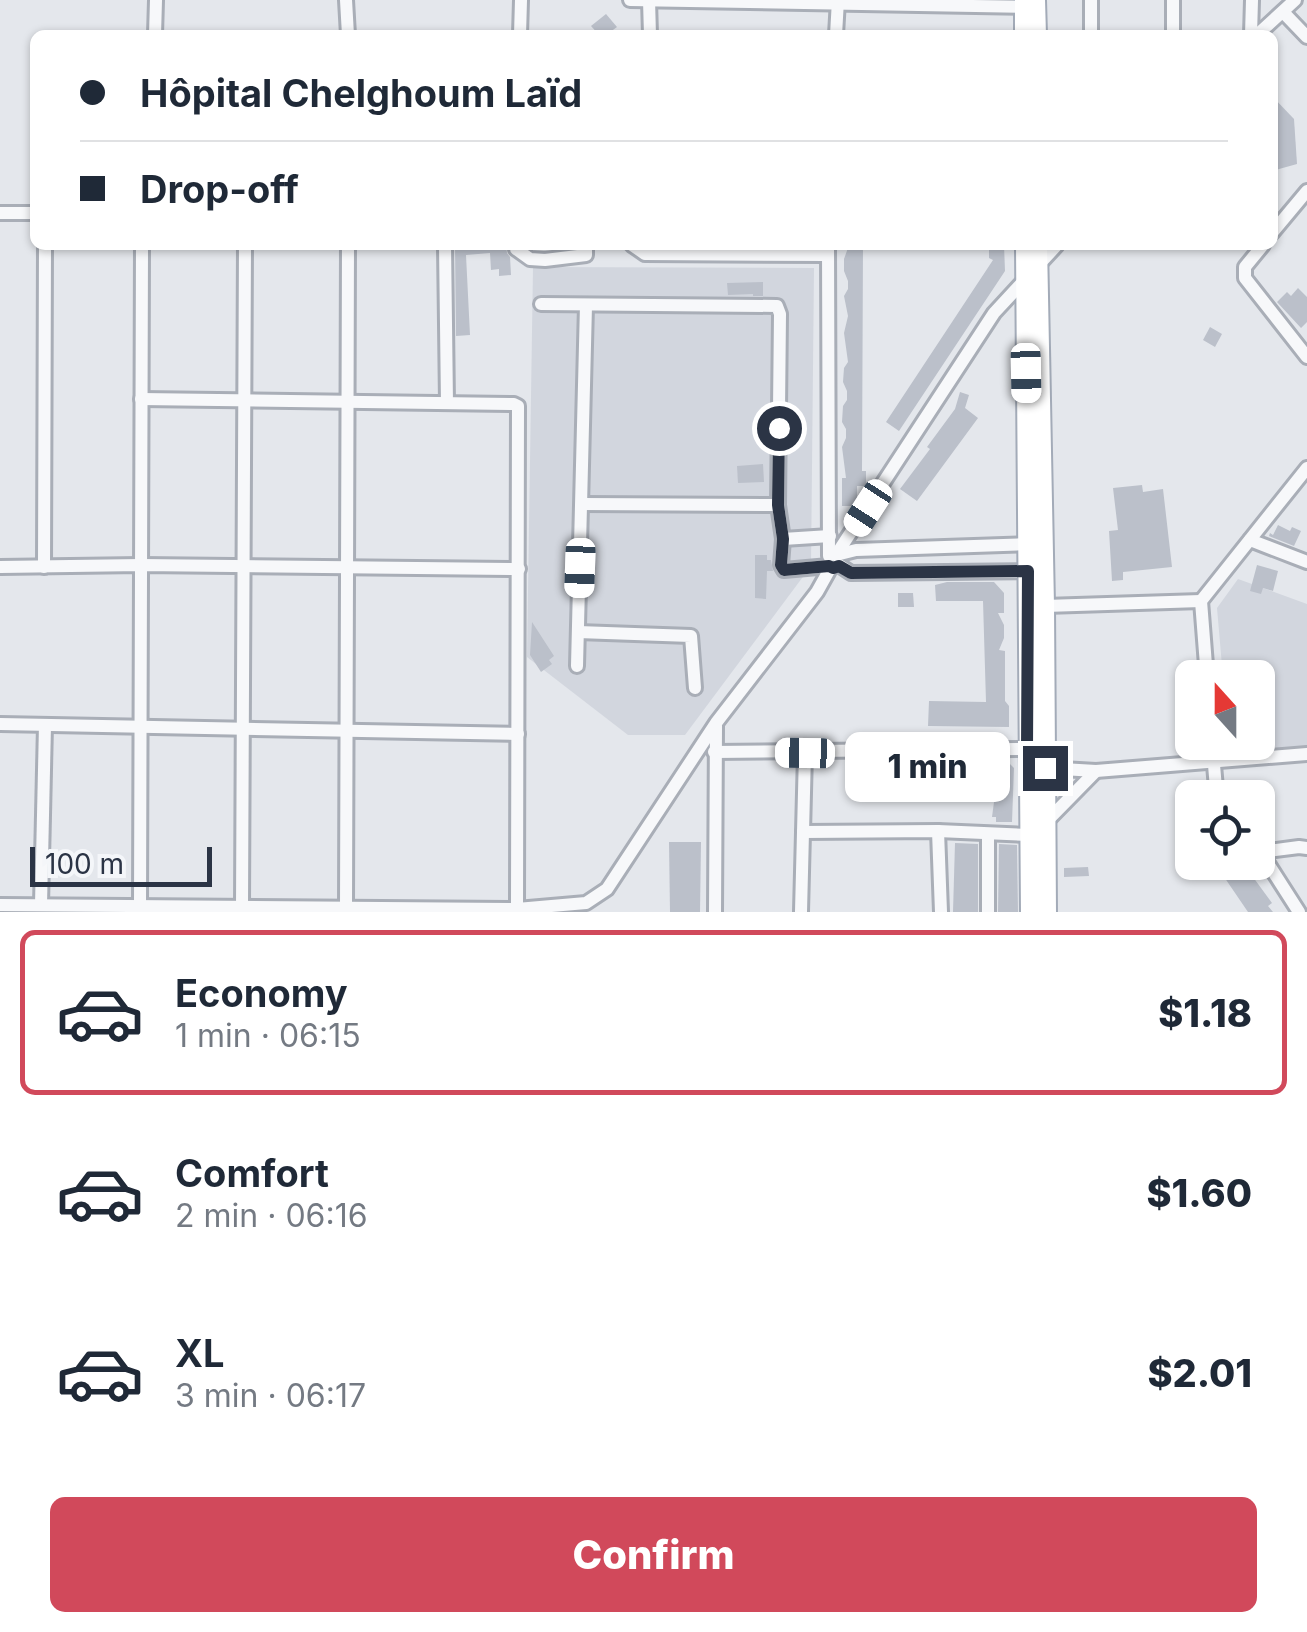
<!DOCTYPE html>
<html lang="en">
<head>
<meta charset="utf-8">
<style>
	:root { --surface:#fff; --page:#f2f2f3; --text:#1f2937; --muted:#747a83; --line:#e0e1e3; --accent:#d1495b }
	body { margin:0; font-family:Inter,sans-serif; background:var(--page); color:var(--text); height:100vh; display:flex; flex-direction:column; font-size:38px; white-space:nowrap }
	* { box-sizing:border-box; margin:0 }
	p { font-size:32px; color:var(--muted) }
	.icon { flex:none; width:55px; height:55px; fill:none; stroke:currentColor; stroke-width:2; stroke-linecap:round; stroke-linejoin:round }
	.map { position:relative; height:912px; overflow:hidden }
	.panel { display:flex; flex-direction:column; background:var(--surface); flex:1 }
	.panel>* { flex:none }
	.top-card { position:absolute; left:30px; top:30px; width:1248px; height:220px; border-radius:15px; box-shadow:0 2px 8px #0004; display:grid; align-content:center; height:220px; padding:0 50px; background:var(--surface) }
	.needle { width:65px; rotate:339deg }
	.tools { position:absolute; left:1175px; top:660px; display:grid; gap:20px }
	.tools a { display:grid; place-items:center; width:100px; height:100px; border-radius:15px; background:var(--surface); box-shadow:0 2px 8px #0004; font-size:50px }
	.scale { position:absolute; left:30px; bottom:25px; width:182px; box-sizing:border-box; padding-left:10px; border:5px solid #2b3445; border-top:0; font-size:28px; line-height:35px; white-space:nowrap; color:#2b3445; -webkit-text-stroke:8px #f4f6f9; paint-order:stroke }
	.end { position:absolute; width:45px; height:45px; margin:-22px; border:12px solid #2b3445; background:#fff; box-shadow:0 0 0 5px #fff }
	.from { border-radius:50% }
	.bubble { position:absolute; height:70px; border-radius:15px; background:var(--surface); box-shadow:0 2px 8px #0004; font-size:32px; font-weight:800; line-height:70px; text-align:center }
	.car { position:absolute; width:30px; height:60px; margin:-30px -15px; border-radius:12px; box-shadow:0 0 8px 2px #0007; background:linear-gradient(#fff 24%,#345 0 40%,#fff 0 76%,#345 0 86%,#fff 0) }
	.top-card b { display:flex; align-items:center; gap:35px; height:95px; font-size:38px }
	.top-card b+b { border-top:2px solid var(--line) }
	.top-card i { width:25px; height:25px; background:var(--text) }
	ul { padding:18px 0 0; list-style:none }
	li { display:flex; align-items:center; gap:30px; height:165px; margin:0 20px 15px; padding:0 30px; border:5px solid transparent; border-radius:15px }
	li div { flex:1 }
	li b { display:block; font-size:38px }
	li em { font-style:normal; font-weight:800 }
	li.on { border-color:var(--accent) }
	li>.icon { width:90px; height:90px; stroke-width:1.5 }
	.cta { display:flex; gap:20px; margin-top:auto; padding:20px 50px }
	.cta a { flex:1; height:115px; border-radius:15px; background:var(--accent); color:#fff; font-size:40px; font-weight:800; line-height:115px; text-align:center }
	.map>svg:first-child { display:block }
</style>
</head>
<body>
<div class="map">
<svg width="1307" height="912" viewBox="0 0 1307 912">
	<rect width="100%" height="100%" fill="#e4e7ec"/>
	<g fill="#d2d6de">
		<polygon points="533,267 814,268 811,566 685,735 628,735 527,657"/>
		<polygon points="1238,579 1307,604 1307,754 1230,760 1229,743 1258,742 1258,678 1223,677 1217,608"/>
	</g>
	<g fill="#bbc0ca">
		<polygon points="606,14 617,27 606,35 599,35 591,26"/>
		<polygon points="1272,96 1294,119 1297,164 1272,171"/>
		<polygon points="455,245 506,245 507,253 510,257 511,275 499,276 499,269 491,270 490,253 466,255 470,335 456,336"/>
		<polygon points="849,245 863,245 862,471 866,471 866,486 857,486 857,501 854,506 842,506 842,478 846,478 842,447 846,438 846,429 842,422 843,406 847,400 847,391 843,382 844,368 848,362 844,333 848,316 844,296 848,289 848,281 844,271 844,259"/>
		<polygon points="989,245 1004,245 1005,271 899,431 886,422 993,260 989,258"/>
		<polygon points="763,282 763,296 753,296 753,294 728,295 727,283"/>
		<polygon points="1298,288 1307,297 1307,322 1301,328 1277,302 1287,292 1291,296"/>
		<polygon points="1210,327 1222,334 1215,347 1203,340"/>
		<polygon points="960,392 969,395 965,408 978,418 917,501 900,489 930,449 927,447 955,409"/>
		<polygon points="763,464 764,482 738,483 737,466"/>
		<polygon points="1142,485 1143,492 1163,489 1172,567 1123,572 1123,580 1112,581 1109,531 1118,530 1113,488"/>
		<polygon points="1278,525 1290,531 1292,527 1301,531 1294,546 1269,536 1270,533 1273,535"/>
		<polygon points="755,555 767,555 767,560 771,560 773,571 767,571 766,599 755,598"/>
		<polygon points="1257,565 1278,571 1273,591 1263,588 1261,594 1250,591"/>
		<polygon points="947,582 994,582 1004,593 1004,613 998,613 1004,625 1004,638 999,650 1005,651 1005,701 1009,706 1009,727 928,726 929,701 986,702 983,601 936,601 935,585"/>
		<polygon points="898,593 913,593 914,607 898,607"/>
		<polygon points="532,622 554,656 549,660 552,664 541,672 530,655"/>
		<polygon points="1005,759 1014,768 1012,822 996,822 996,817 992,817 998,772 974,772 973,777 953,776 953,772 946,771 946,760"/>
		<polygon points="669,842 701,842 700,912 670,912"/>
		<polygon points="955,843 978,844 978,912 953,912"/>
		<polygon points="999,844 1017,845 1018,912 998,912"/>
		<polygon points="1227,862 1242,862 1272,903 1268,906 1273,912 1248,912 1218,868"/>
		<polygon points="1088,867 1089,876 1064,877 1064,868"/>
	</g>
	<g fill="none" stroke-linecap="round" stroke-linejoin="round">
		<g stroke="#a9aeb7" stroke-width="18">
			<g id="minor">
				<polyline points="346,0 348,35"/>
				<polyline points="630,0 1029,7"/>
				<polyline points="649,0 650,35"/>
				<polyline points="1173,0 1173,35"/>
				<polyline points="1283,12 1307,37"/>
				<polyline points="155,35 156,0"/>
				<polyline points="520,35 521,0"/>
				<polyline points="836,35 838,0"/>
				<polyline points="1091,35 1091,0"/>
				<polyline points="1251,35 1252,0"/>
				<polyline points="1257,35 1295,0"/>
				<polyline points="0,213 35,213"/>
				<polyline points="1272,233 1307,191"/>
				<polyline points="445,245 447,403"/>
				<polyline points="516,245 516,249 530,259 545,260 586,255 586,245"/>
				<polyline points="632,245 645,254 827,255"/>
				<polyline points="828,245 829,556"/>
				<polyline points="1263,245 1245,267 1245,278 1307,357"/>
				<polyline points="541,304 777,306 780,314 778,505 783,539 781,565 784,570 829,566"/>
				<polyline points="141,399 514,404 518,406 517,909"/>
				<polyline points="582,504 778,505"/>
				<polyline points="783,539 830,536"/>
				<polyline points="1250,540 1307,562"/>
				<polyline points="836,555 994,313 1057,245"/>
				<polyline points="836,555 856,550 1033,544"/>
				<polyline points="839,565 851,573 1034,571"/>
				<polyline points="0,567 141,565 519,569"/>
				<polyline points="44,567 45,245"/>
				<polyline points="1045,606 1201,601"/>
				<polyline points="578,632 691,636 695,688"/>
				<polyline points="577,666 586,305"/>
				<polyline points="1207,678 1201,601 1307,468"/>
				<polyline points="0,724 518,734"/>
				<polyline points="1212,742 1216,788 1222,798"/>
				<polyline points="714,752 1027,749 1045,768 1096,771 1307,754"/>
				<polyline points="1045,823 1096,771"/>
				<polyline points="938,831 941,912"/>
				<polyline points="803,832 938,831 1028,835"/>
				<polyline points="1258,848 1299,912"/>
				<polyline points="1260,852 1299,847 1307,848"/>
				<polyline points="0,905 517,909 586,903 607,889 716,723 817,592 831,567"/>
				<polyline points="41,905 45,725"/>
				<polyline points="140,906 142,245"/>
				<polyline points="242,907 245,245"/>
				<polyline points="346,908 348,245"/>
				<polyline points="715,912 716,726"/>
				<polyline points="801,912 805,753"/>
				<polyline points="988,912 988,835"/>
			</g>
		</g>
		<g stroke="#a3abb8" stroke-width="22">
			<g id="major">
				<polyline points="1024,0 1024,35"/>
				<polyline points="1036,0 1037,35"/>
				<polyline points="1025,245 1030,912"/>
				<polyline points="1038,245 1045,606 1047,912"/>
			</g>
		</g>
		<use href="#minor" stroke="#f7f8fa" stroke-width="12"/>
		<use href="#major" stroke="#fff" stroke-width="18"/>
	</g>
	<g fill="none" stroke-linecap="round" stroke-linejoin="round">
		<polyline stroke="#2b3445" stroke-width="12" points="779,428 778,505 783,539 781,565 784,570 829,566 833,568 839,566 851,573 1028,571 1027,749 1045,768"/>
	</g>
</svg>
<div class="tools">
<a><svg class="needle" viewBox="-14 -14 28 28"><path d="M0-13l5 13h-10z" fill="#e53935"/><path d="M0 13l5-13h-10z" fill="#747a83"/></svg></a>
<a><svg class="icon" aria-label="locate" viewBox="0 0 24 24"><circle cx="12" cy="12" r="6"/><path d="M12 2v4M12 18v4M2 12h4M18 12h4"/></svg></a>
</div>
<div class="scale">100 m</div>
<i class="end from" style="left:779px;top:428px"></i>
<i class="end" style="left:1045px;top:768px"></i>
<div class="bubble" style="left:845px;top:732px;width:165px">1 min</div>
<i class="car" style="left:1026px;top:373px;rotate:179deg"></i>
<i class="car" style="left:868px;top:508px;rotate:213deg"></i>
<i class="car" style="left:580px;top:568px;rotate:182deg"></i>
<i class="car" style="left:805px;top:753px;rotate:271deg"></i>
<div class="top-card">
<b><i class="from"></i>Hôpital Chelghoum Laïd</b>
<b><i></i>Drop-off</b>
</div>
</div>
<section class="panel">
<ul>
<li class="on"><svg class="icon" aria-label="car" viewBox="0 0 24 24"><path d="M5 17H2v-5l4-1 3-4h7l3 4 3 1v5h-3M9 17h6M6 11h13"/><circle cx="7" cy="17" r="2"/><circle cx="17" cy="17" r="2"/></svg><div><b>Economy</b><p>1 min · 06:15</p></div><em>$1.18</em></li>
<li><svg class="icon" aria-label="car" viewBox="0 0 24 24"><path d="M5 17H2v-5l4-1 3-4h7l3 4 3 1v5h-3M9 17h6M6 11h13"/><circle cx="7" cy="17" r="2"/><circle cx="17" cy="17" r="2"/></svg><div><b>Comfort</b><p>2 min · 06:16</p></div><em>$1.60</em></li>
<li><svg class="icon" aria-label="car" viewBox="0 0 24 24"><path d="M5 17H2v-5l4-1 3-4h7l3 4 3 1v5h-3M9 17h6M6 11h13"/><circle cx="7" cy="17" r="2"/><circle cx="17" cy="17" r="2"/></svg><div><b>XL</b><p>3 min · 06:17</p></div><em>$2.01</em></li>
</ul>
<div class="cta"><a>Confirm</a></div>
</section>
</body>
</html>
